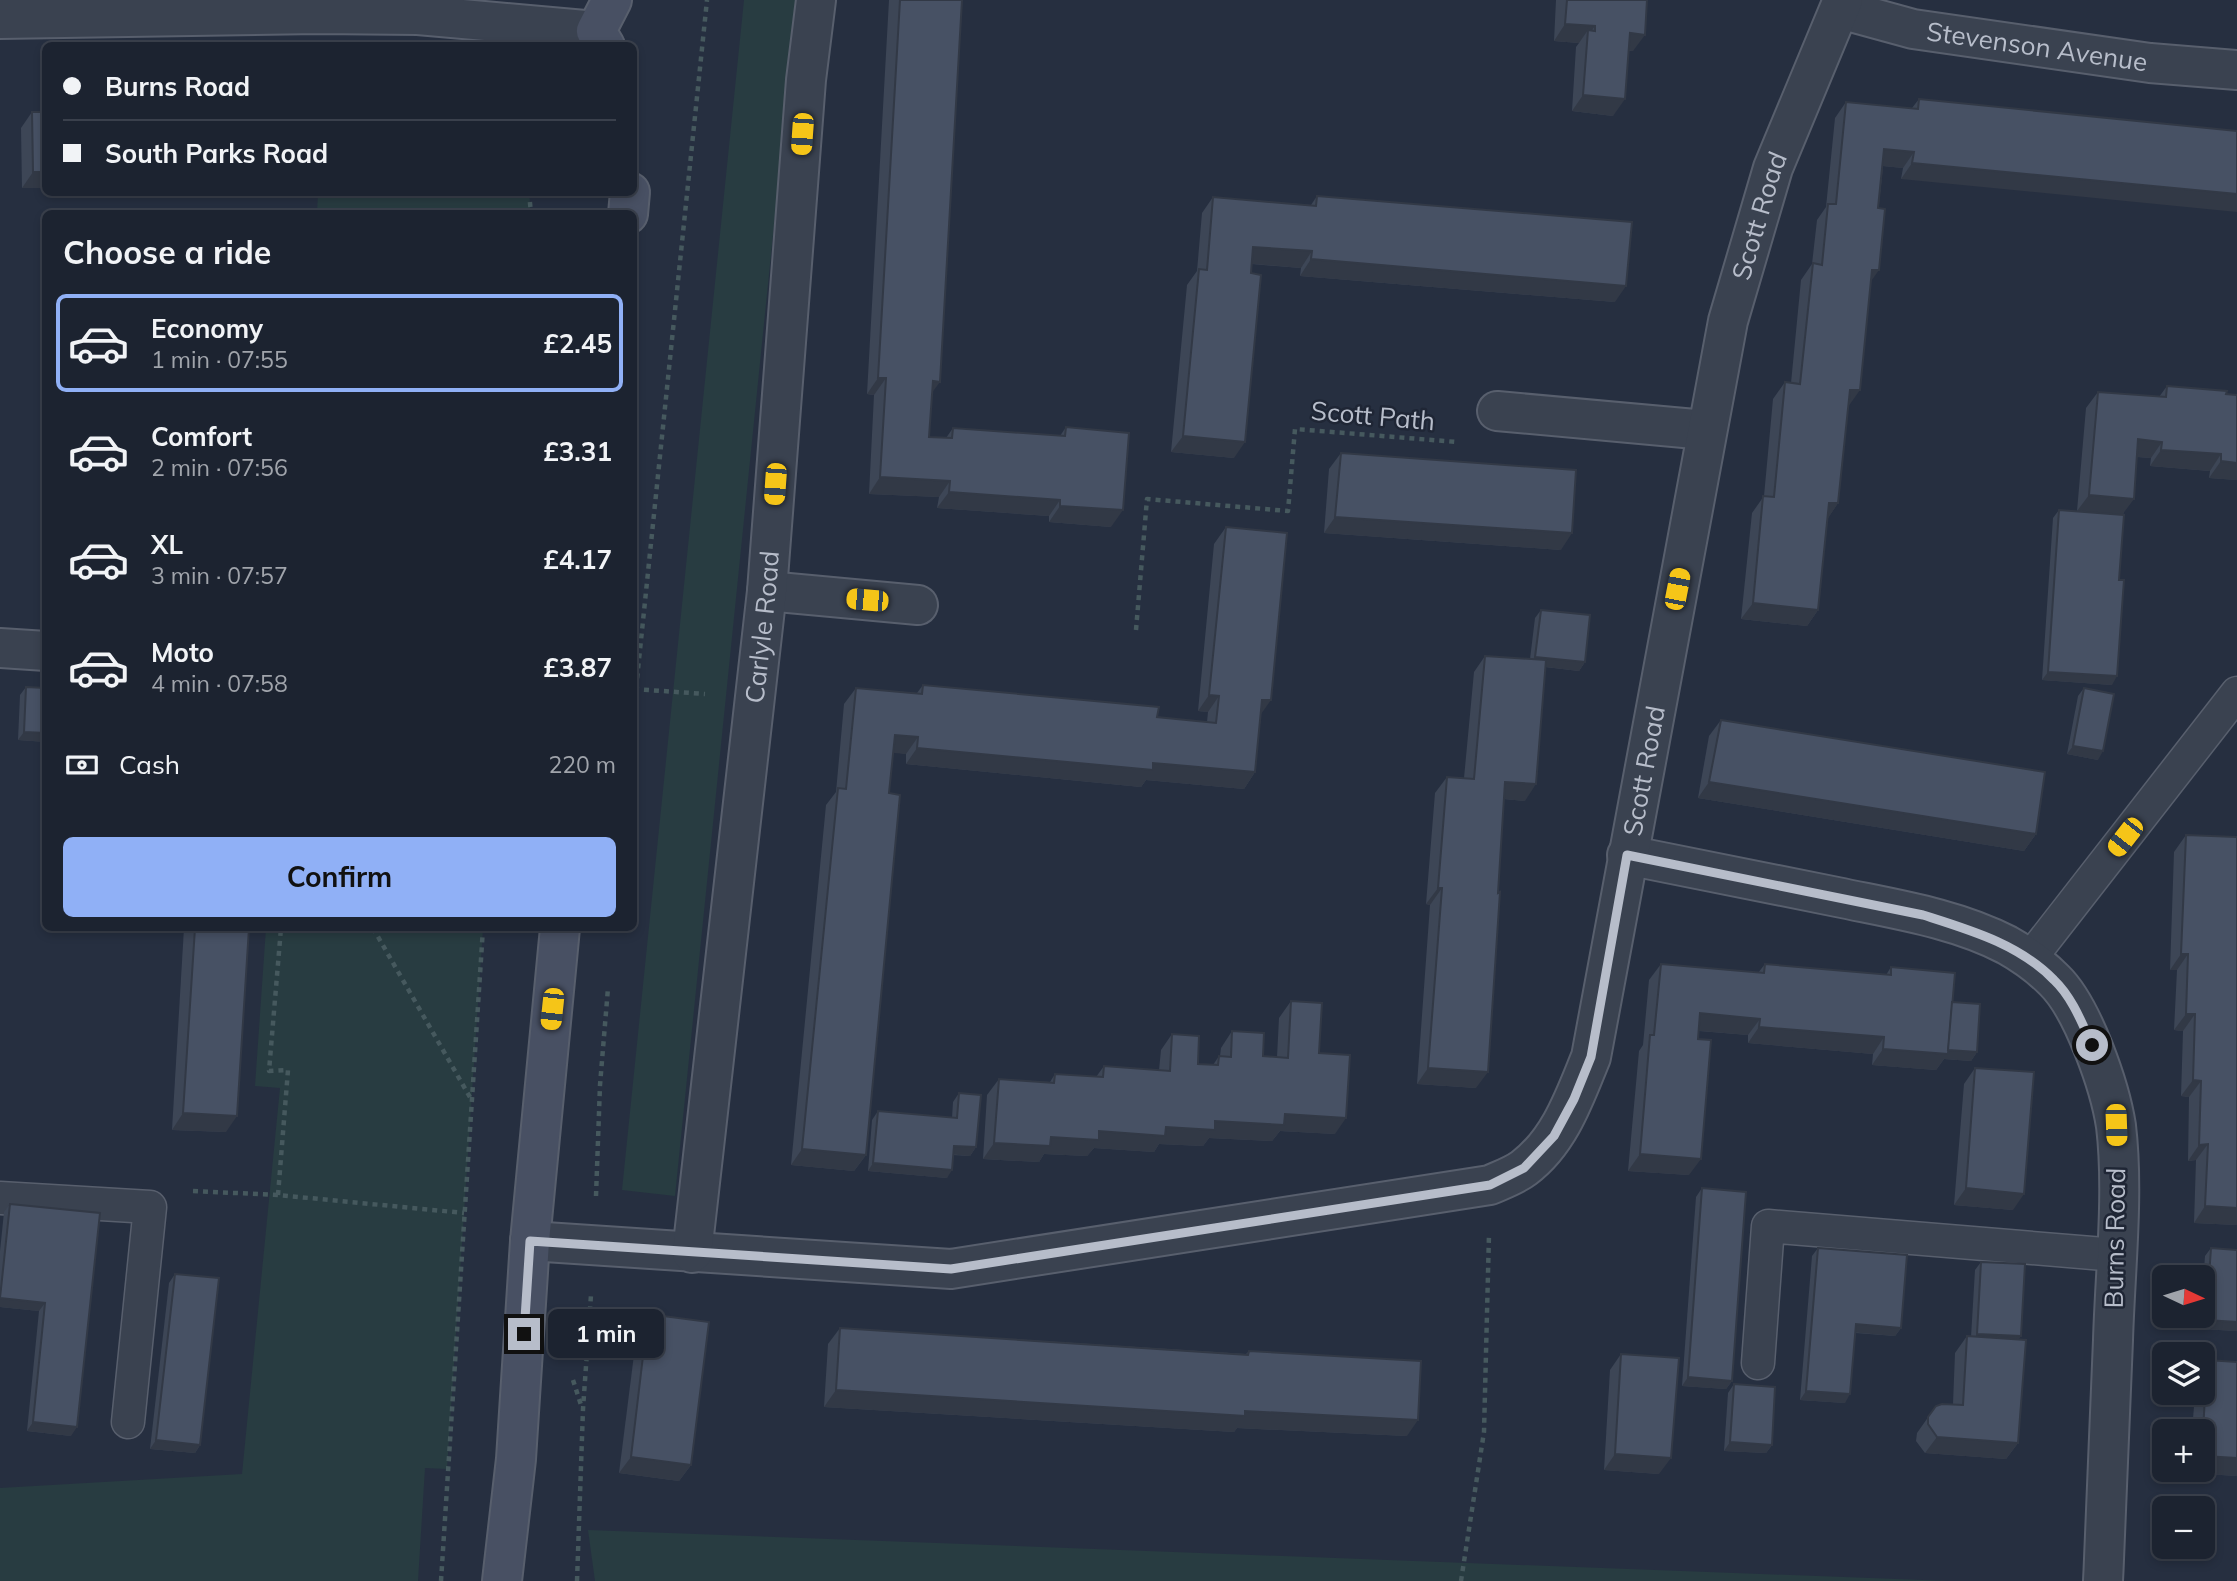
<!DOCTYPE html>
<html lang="en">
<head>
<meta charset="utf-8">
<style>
	:root { --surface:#1c2330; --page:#292f3c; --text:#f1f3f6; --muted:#a0a4ab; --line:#3a404c; --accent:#90b0f6 }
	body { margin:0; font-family:Mulish,sans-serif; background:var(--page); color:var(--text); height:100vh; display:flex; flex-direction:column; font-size:26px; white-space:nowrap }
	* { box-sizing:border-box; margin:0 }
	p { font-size:23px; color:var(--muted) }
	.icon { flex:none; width:38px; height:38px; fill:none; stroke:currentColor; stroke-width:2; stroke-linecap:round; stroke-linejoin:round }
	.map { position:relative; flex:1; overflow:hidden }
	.side { position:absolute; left:42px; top:210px; width:595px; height:721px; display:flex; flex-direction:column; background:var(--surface); border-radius:10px; box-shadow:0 4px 10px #0003,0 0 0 2px var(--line) }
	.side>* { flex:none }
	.top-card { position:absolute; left:42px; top:42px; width:595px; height:154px; border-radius:10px; box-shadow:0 4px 10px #0003,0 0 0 2px var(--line); display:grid; align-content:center; height:154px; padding:0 21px; background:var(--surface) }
	.needle { width:46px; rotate:94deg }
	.fabs { position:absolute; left:2152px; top:1265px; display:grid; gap:14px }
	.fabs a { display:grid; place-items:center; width:63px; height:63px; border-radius:10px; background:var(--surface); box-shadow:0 4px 10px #0003,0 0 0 2px var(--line); font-size:35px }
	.end { position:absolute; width:32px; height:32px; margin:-16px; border:9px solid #b7bdca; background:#111; box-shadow:0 0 0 4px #111 }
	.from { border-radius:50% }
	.bubble { position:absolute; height:49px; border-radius:10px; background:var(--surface); box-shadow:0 4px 10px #0003,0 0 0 2px var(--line); font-size:23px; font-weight:700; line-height:49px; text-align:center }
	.car { position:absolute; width:21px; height:42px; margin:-21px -10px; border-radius:9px; box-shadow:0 0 5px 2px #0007; background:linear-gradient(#f5c518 24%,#345 0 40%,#f5c518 0 76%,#345 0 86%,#f5c518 0) }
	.top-card b { display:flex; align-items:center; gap:24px; height:66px; font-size:26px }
	.top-card b+b { border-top:2px solid var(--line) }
	.top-card i { width:18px; height:18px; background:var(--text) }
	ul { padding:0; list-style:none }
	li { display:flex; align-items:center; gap:21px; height:98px; margin:0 14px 10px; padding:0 7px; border:4px solid transparent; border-radius:10px }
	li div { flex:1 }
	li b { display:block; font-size:26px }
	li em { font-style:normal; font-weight:700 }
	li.active { border-color:var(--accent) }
	li>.icon { width:63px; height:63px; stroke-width:1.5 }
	h2 { padding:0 21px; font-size:32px; line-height:84px }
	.pay { display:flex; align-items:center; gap:18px; height:77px; padding:0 21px; font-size:26px }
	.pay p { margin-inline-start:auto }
	.action { display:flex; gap:14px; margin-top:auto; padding:14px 21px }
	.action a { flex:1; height:80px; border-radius:10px; background:var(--accent); color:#111; font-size:28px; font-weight:700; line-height:80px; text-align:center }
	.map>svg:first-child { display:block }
</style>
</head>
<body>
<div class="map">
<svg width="2237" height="1581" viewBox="0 0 2237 1581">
	<rect width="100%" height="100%" fill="#262f40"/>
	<g fill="#283c41">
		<polygon points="744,0 797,0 675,1196 622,1190"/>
		<polygon points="318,193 529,193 531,213 317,213"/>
		<polygon points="266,928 483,928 447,1469 425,1468 418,1581 0,1581 0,1488 242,1474 280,1088 255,1086"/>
		<polygon points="588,1530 1949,1581 595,1581"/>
	</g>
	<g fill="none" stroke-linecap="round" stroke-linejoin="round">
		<g stroke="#585f6d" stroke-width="35">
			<g id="lane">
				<polyline points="2029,960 2237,693"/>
				<polyline points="0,1198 150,1207 128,1422"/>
				<polyline points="1758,1363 1768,1226 2116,1255"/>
			</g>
		</g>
		<g stroke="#585f6d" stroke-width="42">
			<g id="street">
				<path id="s1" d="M1840 9 1913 29 2150 63 2237 70"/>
				<polyline points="0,19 318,14 418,15 596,31"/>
				<polyline points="1497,411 1706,430"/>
				<polyline points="767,591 918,605"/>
				<polyline points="0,648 46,651"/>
				<path d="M1627 855C1697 869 1767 883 1837 897 1894 909 1955 918 2007 945 2023 954 2041 967 2054 980 2083 1008 2110 1087 2116 1126 2124 1192 2115 1273 2113 1340 2110 1421 2107 1501 2103 1581"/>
				<path id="s2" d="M530 1241 951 1269 1490 1185C1501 1180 1515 1175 1524 1168 1560 1141 1575 1096 1591 1057L1728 321 1773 168 1843 0"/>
				<path id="s3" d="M692 1253 767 591 806 80 816 0"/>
			</g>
		</g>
		<g stroke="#585f6d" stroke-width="42">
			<g id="secondary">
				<polyline points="605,46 596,31 612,0"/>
				<polyline points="628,214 630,192"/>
				<polyline points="502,1581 516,1459 530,1241 560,928"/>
			</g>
		</g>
		<g stroke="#46595e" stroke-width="4.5" stroke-dasharray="5 5" stroke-linecap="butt">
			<polyline points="529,192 531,214"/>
			<polyline points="1136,630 1147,499 1288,511 1295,429 1457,442"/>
			<polyline points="634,689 705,694"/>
			<polyline points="634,708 707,0"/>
			<polyline points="373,928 471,1099"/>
			<polyline points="193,1191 278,1195 464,1213"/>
			<polyline points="278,1195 288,1070 269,1071 281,928"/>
			<polyline points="596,1196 600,1085 608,988"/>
			<polyline points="573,1380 581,1405"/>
			<polyline points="441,1581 483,928"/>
			<polyline points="577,1581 583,1409 591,1295"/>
			<polyline points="1461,1581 1484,1432 1489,1234"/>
		</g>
		<use href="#lane" stroke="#3a4250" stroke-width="32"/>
		<use href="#street" stroke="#3a4250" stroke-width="38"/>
		<use href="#secondary" stroke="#485063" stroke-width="38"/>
	</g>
	<g fill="#3d4656">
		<polygon points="889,0 962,0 929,437 946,438 953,428 1060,436 1066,427 1111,527 1049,522 1049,516 937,508 939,497 869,494 874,395 867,394"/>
		<polygon points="1556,0 1647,0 1633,51 1629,51 1613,116 1572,111 1576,47 1579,43 1554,41"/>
		<polygon points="1919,99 2237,131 1901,179 1903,168 1883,166 1871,282 1848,407 1838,503 1827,519 1818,610 1807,626 1741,619 1752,513 1764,496 1773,399 1785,382 1791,383 1801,280 1812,264 1817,220 1826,207 1835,118 1846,102 1912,108"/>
		<polygon points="32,112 46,188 22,188 21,128"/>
		<polygon points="1317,196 1615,302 1300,276 1301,268 1252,264 1234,458 1171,452 1187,285 1197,271 1202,213 1213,197 1311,205"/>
		<polygon points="2167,386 2237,395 2237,480 2209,478 2210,471 2150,466 2151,458 2137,457 2123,515 2112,685 2042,680 2053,518 2059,510 2077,511 2086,408 2098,392 2159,397"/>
		<polygon points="1341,453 1561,550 1324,533 1329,469"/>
		<polygon points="1226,527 1261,715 1255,772 1244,789 1146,780 1141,787 906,764 906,754 893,752 889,793 866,1155 854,1171 791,1165 826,805 836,792 844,704 856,688 917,693 923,685 1157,717 1207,722 1208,712 1198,711 1214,544"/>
		<polygon points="1541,610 1585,662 1579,671 1545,667 1525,801 1504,799 1476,1088 1417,1084 1430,905 1426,904 1435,793 1447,777 1464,778 1474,672 1485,656 1530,659 1535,618"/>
		<polygon points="26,687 46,742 18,740 20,695"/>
		<polygon points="2084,688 2098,760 2067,754 2078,696"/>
		<polygon points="1721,720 2036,834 2024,851 1698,798 1709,736"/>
		<polygon points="2186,835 2237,837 2237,1225 2194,1223 2196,1160 2188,1161 2189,1097 2181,1096 2183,1031 2174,1030 2177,970 2170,970 2174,852"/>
		<polygon points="184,928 249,928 226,1132 172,1130"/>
		<polygon points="1661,964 1758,973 1765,964 1886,975 1891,967 1952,1002 1977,1052 1971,1061 1944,1059 1936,1070 1872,1065 1873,1054 1748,1043 1748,1035 1699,1031 1689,1175 1628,1171 1639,1051 1643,1045 1649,980"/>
		<polygon points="1291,1001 1319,1053 1335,1134 1280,1131 1272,1141 1209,1138 1203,1146 1159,1144 1154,1152 1094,1148 1087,1156 1044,1154 1039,1162 983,1159 987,1095 999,1079 1050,1082 1055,1074 1096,1077 1104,1066 1159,1070 1161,1050 1172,1034 1198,1064 1213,1065 1219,1056 1220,1056 1221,1048 1232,1031 1263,1056 1277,1057 1279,1018"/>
		<polygon points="1975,1068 2013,1210 1954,1205 1964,1084"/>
		<polygon points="959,1093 976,1147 970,1156 953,1155 947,1178 868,1171 872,1120 878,1111 952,1118 953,1102"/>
		<polygon points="1702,1188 1732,1381 1726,1389 1682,1386 1696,1197"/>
		<polygon points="10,1204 100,1213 71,1436 27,1431 39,1311 0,1307 0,1251 4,1212"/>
		<polygon points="1818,1248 1901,1328 1895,1336 1856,1333 1845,1403 1800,1400 1812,1256"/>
		<polygon points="2211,1248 2237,1250 2237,1331 2200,1329 2201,1316 2203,1316 2203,1283 2205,1256"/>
		<polygon points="1981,1262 2019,1339 2018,1443 2006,1459 1925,1453 1916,1441 1917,1433 1936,1406 1953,1404 1955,1353 1967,1336 1971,1337 1975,1270"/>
		<polygon points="175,1274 200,1445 195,1453 150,1449 169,1283"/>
		<polygon points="648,1314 691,1465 679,1481 619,1473 637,1331"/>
		<polygon points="840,1328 1246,1354 1249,1351 1407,1436 1237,1428 1234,1432 824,1407 828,1344"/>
		<polygon points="1621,1354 1659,1474 1604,1470 1610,1370"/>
		<polygon points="2207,1360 2237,1476 2190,1473 2190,1470 2203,1470 2203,1432 2192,1432 2195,1393 2203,1393 2203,1366"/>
		<polygon points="1734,1384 1772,1445 1766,1453 1724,1451 1728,1393"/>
	</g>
	<g fill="#323946">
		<polygon points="1565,24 1595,26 1587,37 1588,30 1579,43 1554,41"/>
		<polygon points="1630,33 1645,35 1633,51 1619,50"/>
		<polygon points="1583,95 1625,99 1613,116 1572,111"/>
		<polygon points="1884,149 1914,152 1903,168 1873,165"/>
		<polygon points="1912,163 2237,194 2237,212 1901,179"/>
		<polygon points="33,172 46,172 46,188 22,188"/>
		<polygon points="1253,247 1312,251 1301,268 1242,263"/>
		<polygon points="1311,259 1626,286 1615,302 1300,276"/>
		<polygon points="1872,270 1879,270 1867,287"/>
		<polygon points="878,378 886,378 874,395 867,394"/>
		<polygon points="933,381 940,382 928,398"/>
		<polygon points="1850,390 1860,390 1848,407"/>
		<polygon points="1183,436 1245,442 1234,458 1171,452"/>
		<polygon points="2138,439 2162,442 2151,458 2127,456"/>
		<polygon points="2161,450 2221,454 2210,471 2150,466"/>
		<polygon points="2221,461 2237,463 2237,480 2209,478"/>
		<polygon points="880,477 950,481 939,497 869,494"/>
		<polygon points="949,492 1060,500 1049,516 937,508"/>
		<polygon points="2089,495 2134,499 2122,515 2077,511"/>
		<polygon points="1829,503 1838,503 1827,520"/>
		<polygon points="1060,506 1123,510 1111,527 1049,522"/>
		<polygon points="1335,517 1572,533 1561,550 1324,533"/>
		<polygon points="1753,603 1818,610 1807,626 1741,619"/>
		<polygon points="1535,657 1585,662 1579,671 1529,665"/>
		<polygon points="2048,672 2117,676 2112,685 2042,680"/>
		<polygon points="1209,695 1219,696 1208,712 1198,711"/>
		<polygon points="1262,700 1271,700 1259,717"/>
		<polygon points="24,732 46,733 46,742 18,740"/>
		<polygon points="895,735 918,737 906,754 883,752"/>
		<polygon points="2073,746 2103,751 2098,760 2067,754"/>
		<polygon points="917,748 1153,763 1255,772 1244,789 1146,780 1141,787 906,764"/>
		<polygon points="1505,782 1536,784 1525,801 1494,798"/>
		<polygon points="1709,782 2036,834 2024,851 1698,798"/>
		<polygon points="1438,888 1442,888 1430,905 1426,904"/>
		<polygon points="2181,954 2188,954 2177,970 2170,970"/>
		<polygon points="1700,1013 1760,1019 1748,1035 1689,1030"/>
		<polygon points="2186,1014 2195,1014 2183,1031 2174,1030"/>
		<polygon points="1759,1027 1884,1037 1873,1054 1748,1043"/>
		<polygon points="1883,1049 1948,1050 1977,1052 1971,1061 1944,1059 1936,1070 1872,1065"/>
		<polygon points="1428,1068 1488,1072 1476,1088 1417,1084"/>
		<polygon points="2193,1080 2201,1081 2189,1097 2181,1096"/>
		<polygon points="183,1113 237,1116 226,1132 172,1130"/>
		<polygon points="1285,1114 1346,1118 1335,1134 1280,1131 1272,1141 1209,1138 1203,1146 1159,1144 1154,1152 1094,1148 1087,1156 1044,1154 1039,1162 983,1159 994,1143 1051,1137 1099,1131 1166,1127"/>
		<polygon points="2208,1144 2196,1160 2188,1161 2199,1145"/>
		<polygon points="954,1146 976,1147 970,1156 948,1154"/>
		<polygon points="802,1149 866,1155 854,1171 791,1165"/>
		<polygon points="1640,1154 1701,1159 1689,1175 1628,1171"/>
		<polygon points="873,1163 952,1170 947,1178 868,1171"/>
		<polygon points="1966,1188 2024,1194 2013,1210 1954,1205"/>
		<polygon points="2205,1206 2237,1208 2237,1225 2194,1223"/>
		<polygon points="0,1298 45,1303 39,1311 0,1307"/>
		<polygon points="2206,1320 2237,1322 2237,1331 2200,1329"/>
		<polygon points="1856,1324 1901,1328 1895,1336 1850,1332"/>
		<polygon points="1977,1334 2021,1336 2015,1345 1971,1343"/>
		<polygon points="1688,1377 1732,1381 1726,1389 1682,1386"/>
		<polygon points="836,1390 1245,1411 1418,1420 1407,1436 1237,1428 1234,1432 824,1407"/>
		<polygon points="1806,1391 1850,1394 1845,1403 1800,1400"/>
		<polygon points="33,1422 77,1427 71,1436 27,1431"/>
		<polygon points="1937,1437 2018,1443 2006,1459 1925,1453"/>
		<polygon points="156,1440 200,1445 195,1453 150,1449"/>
		<polygon points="1730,1442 1772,1445 1766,1453 1724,1451"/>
		<polygon points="1615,1454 1671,1458 1659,1474 1604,1470"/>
		<polygon points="2203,1456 2237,1458 2237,1476 2190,1473 2192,1470 2203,1470"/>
		<polygon points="631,1457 691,1465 679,1481 619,1473"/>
	</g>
	<g fill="#475164" stroke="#323946" stroke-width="2">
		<polygon points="900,0 962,0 940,382 933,381 929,437 952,438 953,428 1065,436 1066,427 1129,433 1123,510 1060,506 1060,500 949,492 950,481 880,477 886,378 878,378"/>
		<polygon points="1567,0 1647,0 1645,35 1630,33 1625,99 1583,95 1588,30 1595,31 1595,26 1565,24"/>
		<polygon points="1919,99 2237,131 2237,194 1912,163 1914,152 1884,149 1878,208 1885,209 1879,270 1872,270 1860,390 1850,390 1838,503 1829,503 1818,610 1753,603 1763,496 1774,497 1785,382 1800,384 1813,263 1822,265 1828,204 1836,204 1846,102 1918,109"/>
		<polygon points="32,112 46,112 46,172 33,172"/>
		<polygon points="1317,196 1632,222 1626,286 1311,259 1312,251 1253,247 1251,273 1261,275 1245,442 1183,436 1199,269 1207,270 1213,197 1316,206"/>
		<polygon points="2167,386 2227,391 2226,394 2237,395 2237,463 2221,461 2221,454 2161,450 2162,442 2138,439 2134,499 2089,495 2098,392 2166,397"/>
		<polygon points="1341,453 1576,470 1572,533 1335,517"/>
		<polygon points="2059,510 2124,515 2119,580 2124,580 2117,676 2048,672"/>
		<polygon points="1226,527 1287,533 1271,700 1262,700 1255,772 1153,763 1153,770 917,748 918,737 895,735 889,793 900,795 866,1155 802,1149 838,788 846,789 856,688 922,694 923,685 1159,707 1157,717 1216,723 1219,696 1209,695"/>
		<polygon points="1541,610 1590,615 1585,662 1535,657"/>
		<polygon points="1485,656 1546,660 1536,784 1505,782 1498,893 1500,892 1488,1072 1428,1068 1442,888 1438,888 1447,777 1474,779"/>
		<polygon points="26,687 46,688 46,733 24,732"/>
		<polygon points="2084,688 2114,694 2103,751 2073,746"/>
		<polygon points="1721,720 2045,772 2036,834 1709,782"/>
		<polygon points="2186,835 2237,837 2237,1208 2205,1206 2208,1144 2199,1145 2201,1081 2193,1080 2195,1014 2186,1014 2188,954 2181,954"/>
		<polygon points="195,928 249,928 237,1116 183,1113"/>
		<polygon points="1661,964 1764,973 1765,964 1891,975 1891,967 1955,973 1948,1054 1883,1049 1884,1037 1759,1027 1760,1019 1700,1013 1698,1039 1711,1040 1701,1159 1640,1154 1650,1035 1654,1035"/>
		<polygon points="1291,1001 1322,1003 1319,1053 1350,1055 1346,1118 1285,1114 1284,1125 1215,1121 1215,1130 1166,1127 1165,1136 1099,1131 1099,1140 1051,1137 1050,1146 994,1143 999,1079 1054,1083 1055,1074 1103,1077 1104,1066 1170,1071 1172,1034 1199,1036 1198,1064 1218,1065 1219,1056 1231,1057 1232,1031 1264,1033 1263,1056 1288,1058"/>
		<polygon points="1952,1002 1980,1004 1977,1052 1948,1050"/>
		<polygon points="1975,1068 2034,1072 2024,1194 1966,1188"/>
		<polygon points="959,1093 981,1095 976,1147 954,1146 952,1170 873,1163 878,1111 957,1118"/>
		<polygon points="1702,1188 1746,1192 1732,1381 1688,1377"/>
		<polygon points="10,1204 100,1213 77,1427 33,1422 45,1303 0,1298"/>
		<polygon points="1818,1248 1907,1255 1901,1328 1856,1324 1850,1394 1806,1391"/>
		<polygon points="2211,1248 2237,1250 2237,1322 2206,1320"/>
		<polygon points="1981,1262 2025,1264 2021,1336 1977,1334"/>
		<polygon points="175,1274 219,1278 200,1445 156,1440"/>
		<polygon points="648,1314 709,1322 691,1465 631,1457"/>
		<polygon points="840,1328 1248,1355 1249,1351 1421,1361 1418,1420 1245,1411 1245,1416 836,1390"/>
		<polygon points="1967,1336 2026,1340 2018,1443 1937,1437 1928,1424 1928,1417 1936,1406 1942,1404 1963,1405"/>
		<polygon points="1621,1354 1679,1358 1671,1458 1615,1454"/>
		<polygon points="2207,1360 2237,1362 2237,1458 2203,1456 2203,1432"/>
		<polygon points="1734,1384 1775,1387 1772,1445 1730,1442"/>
	</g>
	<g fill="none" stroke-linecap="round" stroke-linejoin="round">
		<path stroke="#b7bdca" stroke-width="9" d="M524 1334 530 1241 951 1269 1490 1185 1524 1168 1554 1136 1574 1099 1591 1057 1627 855 1923 915C1970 930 2019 944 2054 980 2072 997 2082 1023 2092 1045"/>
	</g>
	<g text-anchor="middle" stroke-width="5" stroke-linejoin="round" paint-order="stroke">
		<g font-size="26" fill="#b7bdca" stroke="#1f2635">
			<text dy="9" stroke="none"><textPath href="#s1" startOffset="201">Stevenson Avenue</textPath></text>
			<text dy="9" stroke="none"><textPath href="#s2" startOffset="1995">Scott Road</textPath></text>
			<text transform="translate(1373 416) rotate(5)" y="9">Scott Path</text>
			<text dy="9" stroke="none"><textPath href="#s3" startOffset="630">Carlyle Road</textPath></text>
			<text dy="9" stroke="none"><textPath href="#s2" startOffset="1428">Scott Road</textPath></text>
			<text transform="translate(2115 1238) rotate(-89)" y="9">Burns Road</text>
		</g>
	</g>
</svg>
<div class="fabs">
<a><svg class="needle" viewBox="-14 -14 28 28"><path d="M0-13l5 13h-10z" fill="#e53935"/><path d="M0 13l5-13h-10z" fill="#a0a4ab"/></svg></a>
<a><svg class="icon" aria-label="layers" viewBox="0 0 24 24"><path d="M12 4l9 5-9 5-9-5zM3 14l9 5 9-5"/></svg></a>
<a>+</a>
<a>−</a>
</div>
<i class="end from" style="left:2092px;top:1045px"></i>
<i class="end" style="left:524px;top:1334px"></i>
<div class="bubble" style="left:548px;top:1309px;width:116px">1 min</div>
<i class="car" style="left:802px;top:134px;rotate:184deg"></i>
<i class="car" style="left:775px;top:484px;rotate:184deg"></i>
<i class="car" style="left:1677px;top:589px;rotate:11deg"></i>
<i class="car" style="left:867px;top:600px;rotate:275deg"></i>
<i class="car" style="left:2125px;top:837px;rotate:218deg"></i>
<i class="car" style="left:552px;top:1009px;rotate:186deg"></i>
<i class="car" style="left:2116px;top:1125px;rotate:178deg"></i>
<div class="top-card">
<b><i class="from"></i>Burns Road</b>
<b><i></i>South Parks Road</b>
</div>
<section class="side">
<h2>Choose a ride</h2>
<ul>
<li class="active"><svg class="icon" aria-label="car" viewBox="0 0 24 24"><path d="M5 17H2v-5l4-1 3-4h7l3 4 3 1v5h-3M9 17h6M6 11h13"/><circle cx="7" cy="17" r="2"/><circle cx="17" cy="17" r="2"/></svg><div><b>Economy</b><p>1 min · 07:55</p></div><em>£2.45</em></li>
<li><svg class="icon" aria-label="car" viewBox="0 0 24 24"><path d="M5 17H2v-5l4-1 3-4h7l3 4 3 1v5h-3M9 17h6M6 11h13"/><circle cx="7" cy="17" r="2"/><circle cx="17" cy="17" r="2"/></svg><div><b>Comfort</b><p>2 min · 07:56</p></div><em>£3.31</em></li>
<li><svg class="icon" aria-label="car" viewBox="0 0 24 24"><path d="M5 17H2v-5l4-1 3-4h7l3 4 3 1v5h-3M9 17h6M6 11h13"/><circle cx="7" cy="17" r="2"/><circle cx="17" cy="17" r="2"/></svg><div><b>XL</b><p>3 min · 07:57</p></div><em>£4.17</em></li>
<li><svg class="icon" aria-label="car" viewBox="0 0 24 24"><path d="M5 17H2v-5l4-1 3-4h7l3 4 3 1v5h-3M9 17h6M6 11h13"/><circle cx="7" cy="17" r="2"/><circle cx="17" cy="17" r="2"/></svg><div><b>Moto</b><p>4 min · 07:58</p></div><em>£3.87</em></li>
</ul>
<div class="pay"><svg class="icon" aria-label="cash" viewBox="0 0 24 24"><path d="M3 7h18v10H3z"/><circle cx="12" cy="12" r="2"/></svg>Cash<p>220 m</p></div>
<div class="action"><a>Confirm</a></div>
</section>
</div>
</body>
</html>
